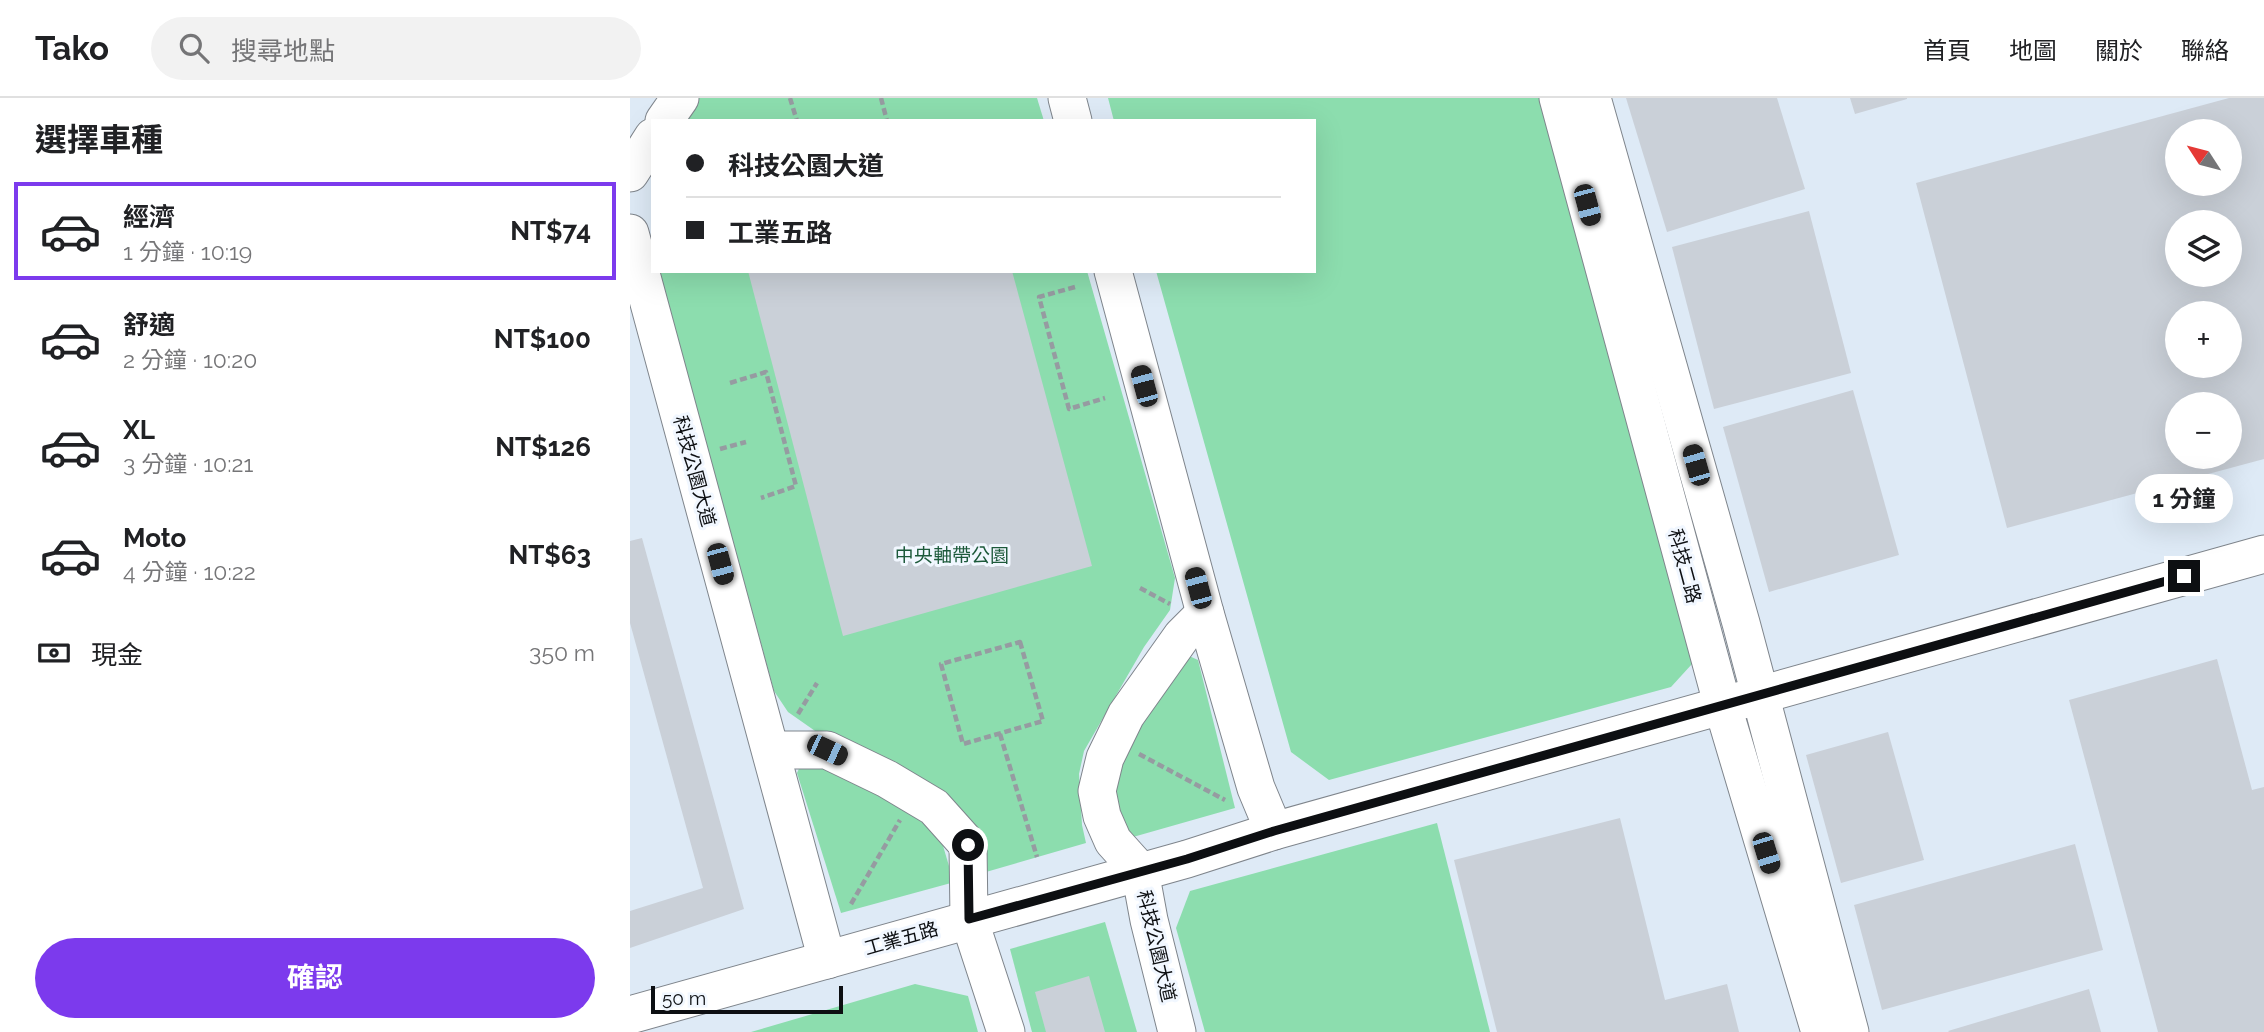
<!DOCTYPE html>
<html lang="zh-TW">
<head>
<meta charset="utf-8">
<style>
	:root { --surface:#fff; --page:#f2f2f2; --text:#202124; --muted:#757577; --line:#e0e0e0; --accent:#7c3aed }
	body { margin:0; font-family:Raleway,"Noto Sans TC",sans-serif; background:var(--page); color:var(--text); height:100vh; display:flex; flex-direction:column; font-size:26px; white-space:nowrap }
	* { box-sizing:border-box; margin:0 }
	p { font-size:23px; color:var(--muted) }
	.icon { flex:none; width:38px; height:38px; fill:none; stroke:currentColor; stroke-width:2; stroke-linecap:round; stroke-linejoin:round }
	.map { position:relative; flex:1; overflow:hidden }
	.panel { display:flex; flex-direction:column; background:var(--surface); width:630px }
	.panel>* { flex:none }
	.guide { position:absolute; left:21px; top:21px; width:665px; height:154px; border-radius:0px; box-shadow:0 7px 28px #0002; display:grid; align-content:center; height:154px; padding:0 35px; background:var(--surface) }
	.needle { width:46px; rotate:306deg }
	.buttons { position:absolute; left:1535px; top:21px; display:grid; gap:14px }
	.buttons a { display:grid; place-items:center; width:77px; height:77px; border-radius:50%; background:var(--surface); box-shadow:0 7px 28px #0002; font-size:35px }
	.scale { position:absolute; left:21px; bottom:18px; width:192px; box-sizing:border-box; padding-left:7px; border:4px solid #0d0f12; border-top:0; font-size:19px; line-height:24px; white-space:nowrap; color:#0d0f12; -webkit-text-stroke:5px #f1f7ff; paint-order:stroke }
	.end { position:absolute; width:32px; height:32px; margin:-16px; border:9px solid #0d0f12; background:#fff; box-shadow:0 0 0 4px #fff }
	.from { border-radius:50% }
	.bubble { position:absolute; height:49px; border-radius:24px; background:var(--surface); box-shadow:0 7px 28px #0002; font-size:23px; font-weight:700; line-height:49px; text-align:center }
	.car { position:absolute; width:21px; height:42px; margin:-21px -10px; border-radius:9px; box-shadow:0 0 5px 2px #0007; background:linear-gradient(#222 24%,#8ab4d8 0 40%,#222 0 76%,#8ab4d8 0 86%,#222 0) }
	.guide b { display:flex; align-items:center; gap:24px; height:66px; font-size:26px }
	.guide b+b { border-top:2px solid var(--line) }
	.guide i { width:18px; height:18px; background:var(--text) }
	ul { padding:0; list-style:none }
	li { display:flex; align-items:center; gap:21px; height:98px; margin:0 14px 10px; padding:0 21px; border:4px solid transparent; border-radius:0px }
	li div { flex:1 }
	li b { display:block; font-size:26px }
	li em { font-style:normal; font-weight:700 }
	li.active { border-color:var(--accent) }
	li>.icon { width:63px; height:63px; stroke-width:1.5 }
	h2 { padding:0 35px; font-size:32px; line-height:84px }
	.pay { display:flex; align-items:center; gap:18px; height:77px; padding:0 35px; font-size:26px }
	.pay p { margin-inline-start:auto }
	.cta { display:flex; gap:14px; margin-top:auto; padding:14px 35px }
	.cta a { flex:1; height:80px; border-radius:42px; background:var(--accent); color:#fff; font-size:28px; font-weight:700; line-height:80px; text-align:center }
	header { display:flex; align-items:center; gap:42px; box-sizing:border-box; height:98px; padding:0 35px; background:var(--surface); border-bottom:2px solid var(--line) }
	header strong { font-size:33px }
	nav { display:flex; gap:38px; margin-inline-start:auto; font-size:24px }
	.search { width:490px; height:63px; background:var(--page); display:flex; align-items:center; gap:18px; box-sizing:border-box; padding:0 24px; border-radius:38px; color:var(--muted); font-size:26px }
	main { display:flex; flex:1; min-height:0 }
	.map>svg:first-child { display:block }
</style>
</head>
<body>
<header>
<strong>Tako</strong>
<div class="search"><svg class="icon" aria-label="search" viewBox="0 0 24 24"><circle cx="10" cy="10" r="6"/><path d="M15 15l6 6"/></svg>搜尋地點</div>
<nav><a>首頁</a><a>地圖</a><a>關於</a><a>聯絡</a></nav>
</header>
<main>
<section class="panel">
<h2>選擇車種</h2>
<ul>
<li class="active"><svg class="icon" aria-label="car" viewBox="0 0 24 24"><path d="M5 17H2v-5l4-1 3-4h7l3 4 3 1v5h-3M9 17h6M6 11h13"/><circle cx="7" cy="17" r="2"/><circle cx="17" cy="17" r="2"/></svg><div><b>經濟</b><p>1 分鐘 · 10:19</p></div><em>NT$74</em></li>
<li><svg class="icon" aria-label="car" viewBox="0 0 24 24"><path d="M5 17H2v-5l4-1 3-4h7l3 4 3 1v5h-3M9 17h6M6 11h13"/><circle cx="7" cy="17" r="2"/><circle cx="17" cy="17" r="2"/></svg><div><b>舒適</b><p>2 分鐘 · 10:20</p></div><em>NT$100</em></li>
<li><svg class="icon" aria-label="car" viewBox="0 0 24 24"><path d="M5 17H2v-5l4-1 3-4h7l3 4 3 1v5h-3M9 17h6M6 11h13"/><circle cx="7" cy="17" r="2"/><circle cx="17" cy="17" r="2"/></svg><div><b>XL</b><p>3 分鐘 · 10:21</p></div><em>NT$126</em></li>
<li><svg class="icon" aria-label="car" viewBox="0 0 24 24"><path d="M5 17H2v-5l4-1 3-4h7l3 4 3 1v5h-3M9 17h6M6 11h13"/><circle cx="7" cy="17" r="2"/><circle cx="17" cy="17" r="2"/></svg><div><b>Moto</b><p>4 分鐘 · 10:22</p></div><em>NT$63</em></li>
</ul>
<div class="pay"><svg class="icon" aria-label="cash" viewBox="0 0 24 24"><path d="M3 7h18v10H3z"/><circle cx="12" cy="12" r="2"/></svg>現金<p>350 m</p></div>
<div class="cta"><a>確認</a></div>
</section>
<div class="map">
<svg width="1634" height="934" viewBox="0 0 1634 934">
	<rect width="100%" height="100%" fill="#f1f7ff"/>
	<path fill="#deeaf6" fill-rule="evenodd" d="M0 0H1634V934H0ZM23 23H684V173H23ZM1547 33H1600V86H1547ZM1547 124H1600V177H1547ZM1547 215H1600V268H1547ZM1547 306H1600V359H1547Z"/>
	<g fill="#8cddae">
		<polygon points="66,0 407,0 414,23 51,23"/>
		<polygon points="478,0 909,0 1062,566 1041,589 699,682 661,654 526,173 684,173 684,23 484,23"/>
		<polygon points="29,173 457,173 545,480 540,512 514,549 454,653 449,676 452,727 456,745 356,774 188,635 158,614 144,593"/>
		<path d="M557 557 568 562 605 710 496 741C493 728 486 713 485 700 482 654 532 594 557 557Z"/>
		<polygon points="173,662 186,662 289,716 311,741 319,768 321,785 211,815 167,675"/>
		<polygon points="807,725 860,934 575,934 546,830 560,793"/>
		<polygon points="475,824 507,934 402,934 380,851"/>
		<polygon points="285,886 338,898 348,934 121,934"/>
	</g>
	<g fill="#cad0d8" fill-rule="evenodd">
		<polygon points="996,0 1147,0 1175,91 1037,134"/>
		<polygon points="1220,0 1277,0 1277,1 1225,16"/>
		<path d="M1599 0H1634V361L1377 430 1286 85ZM1547 33H1600V86H1547ZM1547 124H1600V177H1547ZM1547 215H1600V268H1547ZM1547 306H1600V359H1547Z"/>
		<polygon points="1179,113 1221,275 1084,311 1042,149"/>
		<polygon points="118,173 382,173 462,468 213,538"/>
		<polygon points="1223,292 1269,457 1139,494 1093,329"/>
		<polygon points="12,440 114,811 0,850 0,813 73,790 0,525 0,443"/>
		<polygon points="1587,561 1622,692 1634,689 1634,934 1528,934 1439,602"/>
		<polygon points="1258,634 1294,762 1211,785 1176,657"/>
		<polygon points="990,720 1035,902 1097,886 1109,934 867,934 824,762"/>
		<polygon points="1445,746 1473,852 1252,912 1224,807"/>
		<polygon points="459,878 475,934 416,934 405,894"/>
		<polygon points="1459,891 1471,934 1319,934 1318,933"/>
	</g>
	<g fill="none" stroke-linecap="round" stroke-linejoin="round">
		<g stroke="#7f858c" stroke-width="39">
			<g id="minor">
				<polyline points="437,0 443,23"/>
				<polyline points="928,0 1093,609 1190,934"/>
				<polyline points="962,0 1111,525 1220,934"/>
				<polyline points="34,23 50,0"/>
				<polyline points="0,75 23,39"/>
				<polyline points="0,135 197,862"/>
				<polyline points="483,173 575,515 626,690 644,733"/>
				<polyline points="141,652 197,652 257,681 304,709 338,747 339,821 376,934"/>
				<polyline points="0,917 557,761 644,733 1634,456"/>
				<polyline points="547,934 519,822 510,773 483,743 472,718 467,693 475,660 496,617 552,538 575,515"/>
			</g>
		</g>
		<g stroke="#969ba1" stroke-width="4.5" stroke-dasharray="7 3.5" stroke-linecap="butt">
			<polyline points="160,0 167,23"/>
			<polyline points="251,0 257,23"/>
			<polyline points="445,189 409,199 439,311 475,300"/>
			<polyline points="100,285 136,274 166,388 131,400"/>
			<polyline points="90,351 116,344"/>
			<polyline points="510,490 540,506"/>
			<polygon points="390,544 413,623 333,646 311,566"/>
			<polyline points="168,616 187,585"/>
			<polyline points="370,636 407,759"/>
			<polyline points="509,656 595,702"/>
			<polyline points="221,806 270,722"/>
		</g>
		<use href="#minor" stroke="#fff" stroke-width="37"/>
	</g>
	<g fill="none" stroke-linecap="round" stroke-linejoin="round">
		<polyline stroke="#0d0f12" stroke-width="9" points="338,747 339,821 557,761 644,733 1554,478"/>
	</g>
	<g text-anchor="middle" stroke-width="6" stroke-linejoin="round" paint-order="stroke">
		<g font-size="19" fill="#0d0f12" stroke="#f1f7ff">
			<text transform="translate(65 373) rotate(75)" y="7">科技公園大道</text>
			<text transform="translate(1055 468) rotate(75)" y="7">科技二路</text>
			<text transform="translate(271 840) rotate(-16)" y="7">工業五路</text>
			<text transform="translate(527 848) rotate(77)" y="7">科技公園大道</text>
		</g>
		<g font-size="19" fill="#1c593a" stroke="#f1f7ff">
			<text x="322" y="464">中央軸帶公園</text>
		</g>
	</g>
</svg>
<div class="buttons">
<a><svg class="needle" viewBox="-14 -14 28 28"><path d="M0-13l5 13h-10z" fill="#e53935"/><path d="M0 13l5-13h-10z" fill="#757577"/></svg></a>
<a><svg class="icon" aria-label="layers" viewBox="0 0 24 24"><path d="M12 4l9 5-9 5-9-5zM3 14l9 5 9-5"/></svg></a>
<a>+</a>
<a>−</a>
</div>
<div class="scale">50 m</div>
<i class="end from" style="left:338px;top:747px"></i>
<i class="end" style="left:1554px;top:478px"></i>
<div class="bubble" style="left:1505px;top:376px;width:98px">1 分鐘</div>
<i class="car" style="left:957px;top:107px;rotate:165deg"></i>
<i class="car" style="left:514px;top:288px;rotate:345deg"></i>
<i class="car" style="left:1066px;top:367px;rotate:344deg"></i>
<i class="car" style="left:90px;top:466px;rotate:165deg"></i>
<i class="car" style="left:568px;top:490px;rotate:345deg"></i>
<i class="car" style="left:197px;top:652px;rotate:115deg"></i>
<i class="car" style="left:1136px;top:755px;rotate:163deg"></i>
<div class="guide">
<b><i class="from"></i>科技公園大道</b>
<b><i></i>工業五路</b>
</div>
</div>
</main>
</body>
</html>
